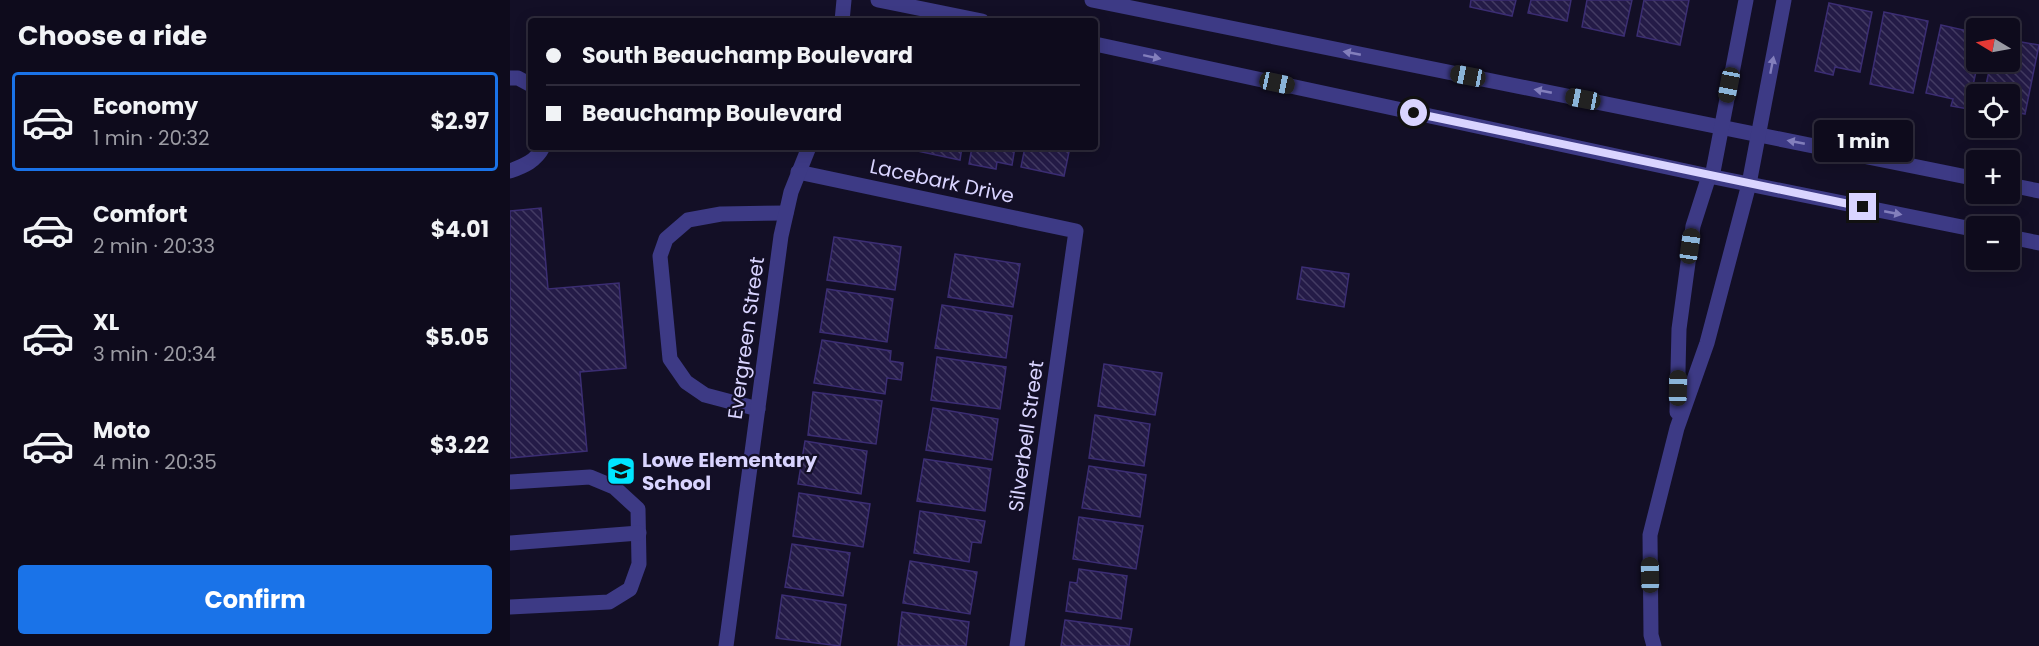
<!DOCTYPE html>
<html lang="en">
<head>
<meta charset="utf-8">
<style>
	:root { --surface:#0e0b1c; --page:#171425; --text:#f1f3f6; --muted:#9b9ba3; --line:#2e2b3b; --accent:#1a73e8 }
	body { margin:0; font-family:Poppins,sans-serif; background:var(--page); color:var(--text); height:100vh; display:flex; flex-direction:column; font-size:22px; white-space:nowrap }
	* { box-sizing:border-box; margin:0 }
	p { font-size:20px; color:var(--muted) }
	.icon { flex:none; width:33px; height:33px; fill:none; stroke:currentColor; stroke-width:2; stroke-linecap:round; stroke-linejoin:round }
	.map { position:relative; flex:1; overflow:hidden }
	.panel { display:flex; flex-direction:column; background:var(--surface); width:510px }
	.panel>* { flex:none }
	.hud { position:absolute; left:18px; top:18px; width:570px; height:132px; border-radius:6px; box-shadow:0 3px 15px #0003,0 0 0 2px var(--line); display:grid; align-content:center; height:132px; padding:0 18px; background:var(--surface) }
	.needle { width:39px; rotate:280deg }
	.buttons { position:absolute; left:1456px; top:18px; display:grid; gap:12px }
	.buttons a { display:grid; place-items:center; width:54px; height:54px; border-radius:6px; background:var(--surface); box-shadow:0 3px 15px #0003,0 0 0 2px var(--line); font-size:30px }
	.end { position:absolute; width:27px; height:27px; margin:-14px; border:8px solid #d9d4ff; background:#111; box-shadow:0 0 0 3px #111 }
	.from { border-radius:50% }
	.bubble { position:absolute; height:42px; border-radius:6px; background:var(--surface); box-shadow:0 3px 15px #0003,0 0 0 2px var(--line); font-size:20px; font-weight:700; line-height:42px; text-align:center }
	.car { position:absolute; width:18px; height:36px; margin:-18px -9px; border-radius:8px; box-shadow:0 0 4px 2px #0007; background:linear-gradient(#222 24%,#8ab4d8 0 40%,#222 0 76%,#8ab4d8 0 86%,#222 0) }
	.hud b { display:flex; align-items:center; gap:21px; height:57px; font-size:22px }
	.hud b+b { border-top:2px solid var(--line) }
	.hud i { width:15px; height:15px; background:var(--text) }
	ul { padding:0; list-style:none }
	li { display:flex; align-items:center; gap:18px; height:99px; margin:0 12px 9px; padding:0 6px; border:3px solid transparent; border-radius:6px }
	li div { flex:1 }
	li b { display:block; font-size:22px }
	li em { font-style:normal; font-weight:700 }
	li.on { border-color:var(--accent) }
	li>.icon { width:54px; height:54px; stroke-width:1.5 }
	h2 { padding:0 18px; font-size:27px; line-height:72px }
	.action { display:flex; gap:12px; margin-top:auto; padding:12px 18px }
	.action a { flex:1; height:69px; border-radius:6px; background:var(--accent); color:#fff; font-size:24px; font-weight:700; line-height:69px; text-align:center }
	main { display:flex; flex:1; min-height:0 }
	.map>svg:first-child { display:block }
</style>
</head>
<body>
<main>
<section class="panel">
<h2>Choose a ride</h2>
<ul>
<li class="on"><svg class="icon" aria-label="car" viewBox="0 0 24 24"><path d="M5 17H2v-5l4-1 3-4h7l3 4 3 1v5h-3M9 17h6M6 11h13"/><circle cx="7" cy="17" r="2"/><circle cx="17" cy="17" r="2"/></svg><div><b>Economy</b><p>1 min · 20:32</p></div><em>$2.97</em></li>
<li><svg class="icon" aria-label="car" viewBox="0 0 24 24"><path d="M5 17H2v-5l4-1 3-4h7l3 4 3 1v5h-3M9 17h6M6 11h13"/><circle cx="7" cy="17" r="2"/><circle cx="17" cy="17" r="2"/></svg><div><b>Comfort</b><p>2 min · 20:33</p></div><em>$4.01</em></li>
<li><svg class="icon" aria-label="car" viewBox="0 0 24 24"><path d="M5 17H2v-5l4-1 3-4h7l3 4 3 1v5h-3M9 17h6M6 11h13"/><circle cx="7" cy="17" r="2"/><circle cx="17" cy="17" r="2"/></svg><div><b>XL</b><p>3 min · 20:34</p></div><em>$5.05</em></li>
<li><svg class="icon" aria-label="car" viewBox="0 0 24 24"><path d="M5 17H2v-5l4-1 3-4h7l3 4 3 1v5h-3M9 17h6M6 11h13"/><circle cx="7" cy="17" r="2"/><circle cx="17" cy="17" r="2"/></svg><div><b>Moto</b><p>4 min · 20:35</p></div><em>$3.22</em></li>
</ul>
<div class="action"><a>Confirm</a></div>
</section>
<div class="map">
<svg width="1529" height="646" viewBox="0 0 1529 646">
	<defs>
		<pattern id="building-back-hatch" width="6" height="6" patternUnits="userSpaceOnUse" patternTransform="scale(1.5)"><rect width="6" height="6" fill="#241b47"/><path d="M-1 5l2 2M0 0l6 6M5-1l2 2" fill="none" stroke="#433b63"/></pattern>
	</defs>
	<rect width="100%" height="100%" fill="#130f26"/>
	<g fill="url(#building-back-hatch)" stroke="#3b2d73" stroke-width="1.5">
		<polygon points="961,0 1006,0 1002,16 960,7"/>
		<polygon points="1021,0 1061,0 1057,21 1018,13"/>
		<polygon points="1077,0 1122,0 1114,36 1072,27"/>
		<polygon points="1134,0 1179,0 1170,45 1127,36"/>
		<polygon points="1319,3 1362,12 1350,72 1325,67 1323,75 1305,71"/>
		<polygon points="1374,12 1418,21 1403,93 1360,84"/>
		<polygon points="1431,25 1467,33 1468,62 1458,109 1441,106 1443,99 1416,93"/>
		<polygon points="1500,40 1529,45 1515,114 1500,111 1500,94 1474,94 1481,62 1500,62"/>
		<polygon points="408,147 452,147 450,160 407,151"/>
		<polygon points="462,147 505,147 502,165 487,162 486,169 459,164"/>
		<polygon points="515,147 560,147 554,176 511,167"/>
		<polygon points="31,208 38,289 109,283 116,368 70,372 77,451 0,458 0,211"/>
		<polygon points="324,237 391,247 385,290 317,280"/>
		<polygon points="445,254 510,264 503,307 438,297"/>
		<polygon points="792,267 839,274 834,307 787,299"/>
		<polygon points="317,289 383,299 377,342 310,332"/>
		<polygon points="432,305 502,316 496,358 425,348"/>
		<polygon points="312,340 381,351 380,361 393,363 391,380 377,378 375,394 304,383"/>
		<polygon points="427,357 496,367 490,409 421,400"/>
		<polygon points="594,364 652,373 645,415 588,406"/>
		<polygon points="303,392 372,401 366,444 298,435"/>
		<polygon points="423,408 488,419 482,460 416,450"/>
		<polygon points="585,415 640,424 634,466 579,458"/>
		<polygon points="295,441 357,451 351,494 288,484"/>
		<polygon points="414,459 481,469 475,511 407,501"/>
		<polygon points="579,466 636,475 630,517 572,508"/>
		<polygon points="289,493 360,504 353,547 283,536"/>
		<polygon points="410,511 475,521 471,543 462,542 459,562 404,553"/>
		<polygon points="569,517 633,526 626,569 563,559"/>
		<polygon points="282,544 340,553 333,596 275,587"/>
		<polygon points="400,561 467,572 460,614 393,603"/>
		<polygon points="569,569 617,576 611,619 556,611 560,582 567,583"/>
		<polygon points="272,595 336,605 330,646 266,638"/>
		<polygon points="392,612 459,622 456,646 388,646"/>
		<polygon points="555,620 622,629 619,646 551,646"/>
	</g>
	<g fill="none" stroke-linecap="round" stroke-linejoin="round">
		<g stroke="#3d3a85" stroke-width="15">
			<polyline points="368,0 472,21"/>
			<polyline points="582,0 1467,179"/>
			<polyline points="332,21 334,0"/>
			<polyline points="585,44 1199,176 1467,230"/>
			<polyline points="0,78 8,78 21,85"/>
			<path d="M0 171C14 166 26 161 33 147"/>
			<polyline points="288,172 566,231 507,646"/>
			<polyline points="1202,177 1236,0"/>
			<polyline points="1500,185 1529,191"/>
			<polyline points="1500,237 1529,243"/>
			<polyline points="248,409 195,395 176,382 160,359 150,256 156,239 178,220 211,214 276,213"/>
			<polyline points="1167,412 1169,329 1183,226 1199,176"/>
			<polyline points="0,482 80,477 104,487 128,509 129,564 120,589 99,602 0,607"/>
			<polyline points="0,543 129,533"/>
			<polyline points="216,646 271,236 281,192 299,147"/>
			<polyline points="1144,646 1141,635 1140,535 1167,428 1197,343 1239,184 1274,0"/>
		</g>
	</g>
	<defs><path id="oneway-solid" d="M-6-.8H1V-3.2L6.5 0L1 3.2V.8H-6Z" transform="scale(1.5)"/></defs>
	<g fill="#837fbc">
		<use href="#oneway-solid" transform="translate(842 53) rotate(-169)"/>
		<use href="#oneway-solid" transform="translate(642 57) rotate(12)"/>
		<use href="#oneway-solid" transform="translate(1262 65) rotate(-79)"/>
		<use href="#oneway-solid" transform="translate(1033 91) rotate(-169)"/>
		<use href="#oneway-solid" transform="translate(1286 142) rotate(-169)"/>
		<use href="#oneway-solid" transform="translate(1383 213) rotate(11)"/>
	</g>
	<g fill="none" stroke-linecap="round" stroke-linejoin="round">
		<polyline stroke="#d9d4ff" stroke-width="8" points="904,113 1353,207"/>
	</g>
	<defs>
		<g id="school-square" transform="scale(1.5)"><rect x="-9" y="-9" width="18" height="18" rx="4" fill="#00e5ff" stroke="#130f26"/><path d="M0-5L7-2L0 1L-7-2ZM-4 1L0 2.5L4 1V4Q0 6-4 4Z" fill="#111"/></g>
	</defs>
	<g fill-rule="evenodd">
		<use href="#school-square" x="111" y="471"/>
	</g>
	<g text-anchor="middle" stroke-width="4.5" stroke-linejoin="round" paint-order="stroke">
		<g font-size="20" fill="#d9d4ff" stroke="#130f26">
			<text transform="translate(432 181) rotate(12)" y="7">Lacebark Drive</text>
			<text transform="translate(236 338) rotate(-82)" y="7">Evergreen Street</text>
			<text transform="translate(516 436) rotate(-82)" y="7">Silverbell Street</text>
		</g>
		<g font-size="20" font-weight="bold" fill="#d9d4ff" stroke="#130f26" text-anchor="start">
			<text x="132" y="467">Lowe Elementary<tspan x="132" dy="23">School</tspan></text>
		</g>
	</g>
</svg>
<div class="buttons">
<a><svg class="needle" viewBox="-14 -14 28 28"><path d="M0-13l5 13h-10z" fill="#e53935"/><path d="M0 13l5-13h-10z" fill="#9b9ba3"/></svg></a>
<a><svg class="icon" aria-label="locate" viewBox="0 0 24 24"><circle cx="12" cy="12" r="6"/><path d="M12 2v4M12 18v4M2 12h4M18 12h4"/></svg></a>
<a>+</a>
<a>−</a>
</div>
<i class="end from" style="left:904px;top:113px"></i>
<i class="end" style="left:1353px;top:207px"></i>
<div class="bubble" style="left:1304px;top:120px;width:99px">1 min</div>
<i class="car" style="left:958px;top:76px;rotate:281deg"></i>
<i class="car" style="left:767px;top:83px;rotate:102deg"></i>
<i class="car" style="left:1219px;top:85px;rotate:191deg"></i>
<i class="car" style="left:1073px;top:99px;rotate:281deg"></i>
<i class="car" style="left:1180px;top:246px;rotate:8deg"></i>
<i class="car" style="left:1168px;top:388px;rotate:1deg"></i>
<i class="car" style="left:1140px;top:575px;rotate:359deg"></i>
<div class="hud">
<b><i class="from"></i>South Beauchamp Boulevard</b>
<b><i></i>Beauchamp Boulevard</b>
</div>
</div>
</main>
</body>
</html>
